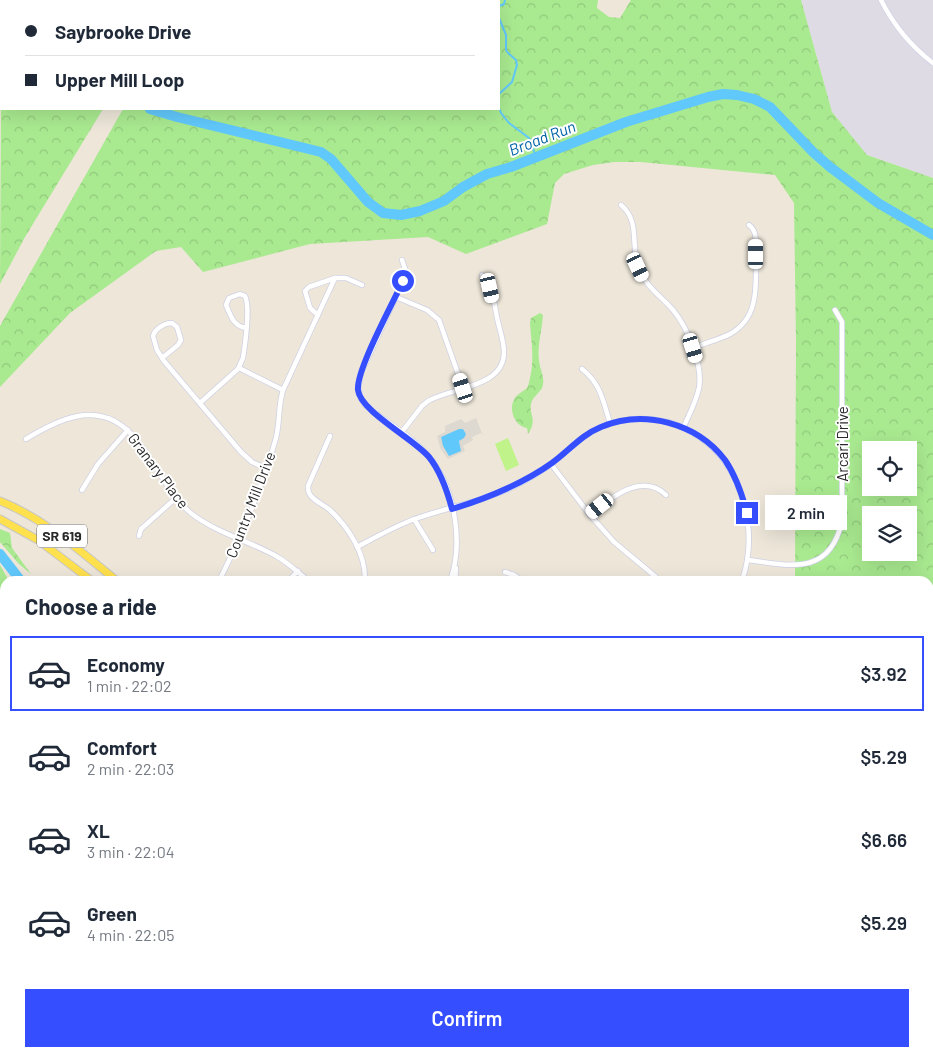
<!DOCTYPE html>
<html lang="en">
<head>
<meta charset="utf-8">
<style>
	:root { --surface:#fff; --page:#f6f6f7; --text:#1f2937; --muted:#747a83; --line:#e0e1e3; --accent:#354eff }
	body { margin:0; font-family:Barlow,sans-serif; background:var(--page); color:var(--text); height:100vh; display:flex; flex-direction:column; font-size:19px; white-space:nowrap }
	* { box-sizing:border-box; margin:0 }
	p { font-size:16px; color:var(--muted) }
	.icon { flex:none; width:28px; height:28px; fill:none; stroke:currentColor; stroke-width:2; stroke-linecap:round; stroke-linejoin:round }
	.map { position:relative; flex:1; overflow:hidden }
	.drawer { position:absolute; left:0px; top:576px; width:934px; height:481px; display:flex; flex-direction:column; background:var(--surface); border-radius:15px 15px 0 0; box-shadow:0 5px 20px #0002 }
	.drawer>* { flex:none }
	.top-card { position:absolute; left:0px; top:0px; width:500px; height:110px; box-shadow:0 5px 20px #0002; display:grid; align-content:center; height:110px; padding:0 25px; background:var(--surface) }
	.tools { position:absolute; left:862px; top:441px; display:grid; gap:10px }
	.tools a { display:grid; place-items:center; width:55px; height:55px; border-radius:0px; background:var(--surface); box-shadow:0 5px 20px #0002; font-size:25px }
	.end { position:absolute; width:22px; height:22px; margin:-11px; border:6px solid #354eff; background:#fff; box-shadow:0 0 0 2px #fff }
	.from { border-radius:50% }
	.bubble { position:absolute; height:35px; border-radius:0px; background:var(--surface); box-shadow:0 5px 20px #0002; font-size:16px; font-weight:600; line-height:35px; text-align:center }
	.car { position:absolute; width:15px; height:30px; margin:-15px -8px; border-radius:6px; box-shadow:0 0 4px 1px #0007; background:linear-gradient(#fff 24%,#345 0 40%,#fff 0 76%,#345 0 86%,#fff 0) }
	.top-card b { display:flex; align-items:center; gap:18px; height:48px; font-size:19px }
	.top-card b+b { border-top:1px solid var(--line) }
	.top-card i { width:12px; height:12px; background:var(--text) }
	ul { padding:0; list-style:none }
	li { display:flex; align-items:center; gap:15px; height:75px; margin:0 10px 8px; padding:0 15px; border:2px solid transparent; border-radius:0px }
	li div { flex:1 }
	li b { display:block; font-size:19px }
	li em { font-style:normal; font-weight:600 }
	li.on { border-color:var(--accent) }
	li>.icon { width:45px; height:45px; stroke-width:1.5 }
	h2 { padding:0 25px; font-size:22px; line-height:60px }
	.primary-button { display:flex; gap:10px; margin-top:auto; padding:10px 25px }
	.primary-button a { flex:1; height:58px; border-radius:0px; background:var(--accent); color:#fff; font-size:20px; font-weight:600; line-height:58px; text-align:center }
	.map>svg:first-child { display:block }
</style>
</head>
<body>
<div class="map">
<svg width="933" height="1057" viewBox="0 0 933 1057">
	<defs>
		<pattern id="forest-crowns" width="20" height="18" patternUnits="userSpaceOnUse" patternTransform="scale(1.25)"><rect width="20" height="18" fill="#a9ea90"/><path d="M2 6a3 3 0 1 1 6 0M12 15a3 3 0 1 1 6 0" fill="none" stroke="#91c97c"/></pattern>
	</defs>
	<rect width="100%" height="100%" fill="#ede6d9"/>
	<polygon fill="#dedbe5" points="801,0 933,0 933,178 867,155 832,112"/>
	<g fill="url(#forest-crowns)" fill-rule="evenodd">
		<path d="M166 0H598L597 8 609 17 620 18 631 0H801L832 112 867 155 933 178V598L929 602V581H795L796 341 794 203 775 175 641 162H614L593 165 564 174 555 183 547 224 466 254 428 237 310 244 203 272 181 247 156 251 70 313 0 387V326L123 109H499V1H166ZM871 450H909V488H871ZM871 515H909V552H871Z"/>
		<polygon points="1,105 1,109 103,109 25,237 0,284"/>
		<path d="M540 313 543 315C542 330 537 346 539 361 540 370 546 379 542 388 539 393 532 398 531 404 529 416 538 419 528 434L527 428C514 426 508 408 515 398 518 393 523 392 527 388 529 385 530 377 531 373 534 357 531 339 530 323L531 318Z"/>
		<polygon points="0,529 10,533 12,548 31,574 19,564 0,542"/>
		<polygon points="0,565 9,581 5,581 5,949 0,947"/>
		<polygon points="0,971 5,973 5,1052 158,1053 155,1057 0,1057"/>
		<polygon points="315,1053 318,1054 318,1057 233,1057 231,1053"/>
	</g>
	<polygon fill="#c0f38a" points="508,438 519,465 506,471 495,444"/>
	<polygon fill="#ddd9d1" points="476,418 483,436 481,433 472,437 473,440 463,446 465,451 448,459 440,448 437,436 445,432 445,426 461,419 465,423"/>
	<polygon fill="#61c8fb" points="459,429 463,429 466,434 464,438 459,441 461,451 449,456 443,446 441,437"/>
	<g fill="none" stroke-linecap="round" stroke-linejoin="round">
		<g stroke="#61c8fb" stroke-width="2">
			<polyline points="499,6 504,4 505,0"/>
			<polyline points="499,18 506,35 506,50 508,53 516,60 517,65 512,82 499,94"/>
			<polyline points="499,108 501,113 509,123 529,138 536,157"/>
			<polyline points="253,1052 262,1056 275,1057"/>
			<polyline points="313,1057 317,1056"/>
		</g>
		<g stroke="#61c8fb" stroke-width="10">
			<polyline points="0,95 1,94"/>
			<polyline points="150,109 177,117 321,152 331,159 368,202 383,213 401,215 420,211 444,201 463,187 487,174 511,167 626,122 708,97 723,94 737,95 754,99 770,107 813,152 830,167 878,203 933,235"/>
			<polyline points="0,554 21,581"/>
			<polyline points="0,960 5,961"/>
		</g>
		<g stroke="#cfd1e4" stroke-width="6">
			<g id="minor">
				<path d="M881 0C893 24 912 47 933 63"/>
				<path d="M621 205C641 221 630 248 639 269 646 287 661 296 673 310 688 328 703 365 699 388 696 402 689 415 683 428"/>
				<path d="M402 260 405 269 403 281 361 373C358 386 357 395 366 406 386 422 412 436 429 457 455 488 464 543 450 581"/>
				<polyline points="396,297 427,310 439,320 463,388"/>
				<polyline points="318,315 310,308 305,291 309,287 335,278"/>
				<path d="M693 348C705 343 718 340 730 334 759 318 756 287 756 258 755 247 759 232 749 225"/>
				<path d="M162 358 178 345 181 340 177 327 172 323C164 323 155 329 153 336L157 350 164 361 241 452 252 462 267 469"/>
				<polyline points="239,368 283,390"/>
				<path d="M582 369C601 384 603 401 610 423"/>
				<path d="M200 403 238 369 243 358C245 344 251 308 245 296L240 294 229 298 226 305C231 316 233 326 246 328"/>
				<path d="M401 433 422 406 428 401C452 387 504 388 504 352 504 342 500 331 498 322 494 306 494 286 482 275"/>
				<path d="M330 436 308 486C308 490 308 493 311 496 316 502 324 505 330 510 349 528 366 554 365 581"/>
				<path d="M26 439C57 420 95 401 127 430 140 441 149 458 159 472 168 487 178 503 192 514 217 533 249 541 276 556 289 563 298 573 309 581"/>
				<polyline points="551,464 590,515 614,542 656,577 659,581"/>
				<polyline points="82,490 98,464 128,430"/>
				<path d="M590 515C609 499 642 471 666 495"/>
				<polyline points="414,519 433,550"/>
				<polyline points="139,536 141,529 176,498"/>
				<path d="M357 547C376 537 395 526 415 519 445 508 476 503 506 490 524 482 542 472 557 459 568 450 577 440 590 433 619 415 658 414 688 430 707 440 723 455 733 475 749 508 754 545 742 581"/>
				<path d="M748 560C791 566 830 576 842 521V322L835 310"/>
				<polyline points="505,572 514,575 523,581"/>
				<path d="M219 581C242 535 262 488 276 438 280 422 278 406 283 390L335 278H346L362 285"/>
				<polyline points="288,581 298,571"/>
				<polyline points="455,581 456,568"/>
				<polyline points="929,778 933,769"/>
				<polyline points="929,848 933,853"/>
				<polyline points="929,1029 933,1021"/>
				<polyline points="917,1057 918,1052"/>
			</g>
		</g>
		<g stroke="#cfd1e4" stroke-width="8">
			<g id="tertiary">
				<polyline points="196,1057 197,1052"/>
				<polyline points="213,1057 214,1052"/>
			</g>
		</g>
		<g stroke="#c7c7c7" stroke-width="9">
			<g id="primary">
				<path d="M0 501C45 519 80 551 117 581"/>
				<polyline points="0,519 38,540 92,581"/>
				<polyline points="758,1052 763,1057"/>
				<polyline points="773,1052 778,1057"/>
			</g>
		</g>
		<use href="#minor" stroke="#fff" stroke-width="4.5"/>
		<use href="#tertiary" stroke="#fff" stroke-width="5.5"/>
		<use href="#primary" stroke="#ffe14d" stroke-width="7"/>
	</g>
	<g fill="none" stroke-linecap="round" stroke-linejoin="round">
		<path stroke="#354eff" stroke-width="6" d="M403 281C393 303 356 370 358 390 360 411 414 439 429 457 441 472 447 490 452 509 488 498 521 485 552 463 569 451 581 435 601 427 644 409 697 423 725 460 736 476 742 494 747 513"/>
	</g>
	<g text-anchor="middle" stroke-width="4" stroke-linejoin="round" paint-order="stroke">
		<rect fill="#fff" stroke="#696969" stroke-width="1" x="37" y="524.5" width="50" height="23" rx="4"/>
		<g font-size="14" font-weight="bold" fill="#292929">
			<text x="62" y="541">SR 619</text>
		</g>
		<g font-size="15" fill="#292929" stroke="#fff">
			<text transform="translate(843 444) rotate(-90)" y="5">Arcari Drive</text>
			<text transform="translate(158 471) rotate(53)" y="5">Granary Place</text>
			<text transform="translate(251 505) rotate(-69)" y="5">Country Mill Drive</text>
		</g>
		<g font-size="16" font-style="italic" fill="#0063a7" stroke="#fff">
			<text transform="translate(542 138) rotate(-21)" y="6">Broad Run</text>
		</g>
	</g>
</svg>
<div class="tools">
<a><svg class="icon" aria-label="locate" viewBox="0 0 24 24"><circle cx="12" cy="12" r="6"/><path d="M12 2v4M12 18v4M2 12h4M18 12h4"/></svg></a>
<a><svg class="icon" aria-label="layers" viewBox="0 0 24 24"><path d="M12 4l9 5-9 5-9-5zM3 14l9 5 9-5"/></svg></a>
</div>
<i class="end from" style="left:403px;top:281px"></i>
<i class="end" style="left:747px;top:513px"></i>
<div class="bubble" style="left:765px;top:495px;width:82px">2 min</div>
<i class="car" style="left:756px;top:254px;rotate:0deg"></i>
<i class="car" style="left:638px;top:267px;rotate:155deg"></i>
<i class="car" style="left:490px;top:288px;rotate:167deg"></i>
<i class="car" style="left:693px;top:348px;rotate:163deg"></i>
<i class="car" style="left:463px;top:388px;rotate:342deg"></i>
<i class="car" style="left:600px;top:506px;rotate:231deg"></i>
<div class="top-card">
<b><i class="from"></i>Saybrooke Drive</b>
<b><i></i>Upper Mill Loop</b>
</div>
<section class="drawer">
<h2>Choose a ride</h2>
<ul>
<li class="on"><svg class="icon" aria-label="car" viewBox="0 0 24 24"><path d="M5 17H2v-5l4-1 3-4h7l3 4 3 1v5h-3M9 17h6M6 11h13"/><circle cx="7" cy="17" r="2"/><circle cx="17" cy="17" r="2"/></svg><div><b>Economy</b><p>1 min · 22:02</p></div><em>$3.92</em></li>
<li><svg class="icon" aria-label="car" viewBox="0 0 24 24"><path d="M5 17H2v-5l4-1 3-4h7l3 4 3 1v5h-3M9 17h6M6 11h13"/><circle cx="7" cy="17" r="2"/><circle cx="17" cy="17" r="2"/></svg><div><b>Comfort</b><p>2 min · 22:03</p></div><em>$5.29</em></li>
<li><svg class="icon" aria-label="car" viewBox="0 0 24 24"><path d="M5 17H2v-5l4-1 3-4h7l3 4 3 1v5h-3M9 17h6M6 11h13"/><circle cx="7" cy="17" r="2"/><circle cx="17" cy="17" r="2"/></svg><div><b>XL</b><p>3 min · 22:04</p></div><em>$6.66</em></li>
<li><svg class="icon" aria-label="car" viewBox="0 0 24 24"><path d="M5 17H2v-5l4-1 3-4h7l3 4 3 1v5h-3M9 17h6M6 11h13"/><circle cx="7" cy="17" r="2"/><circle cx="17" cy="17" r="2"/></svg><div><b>Green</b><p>4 min · 22:05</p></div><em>$5.29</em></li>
</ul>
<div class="primary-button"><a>Confirm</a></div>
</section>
</div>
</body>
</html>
